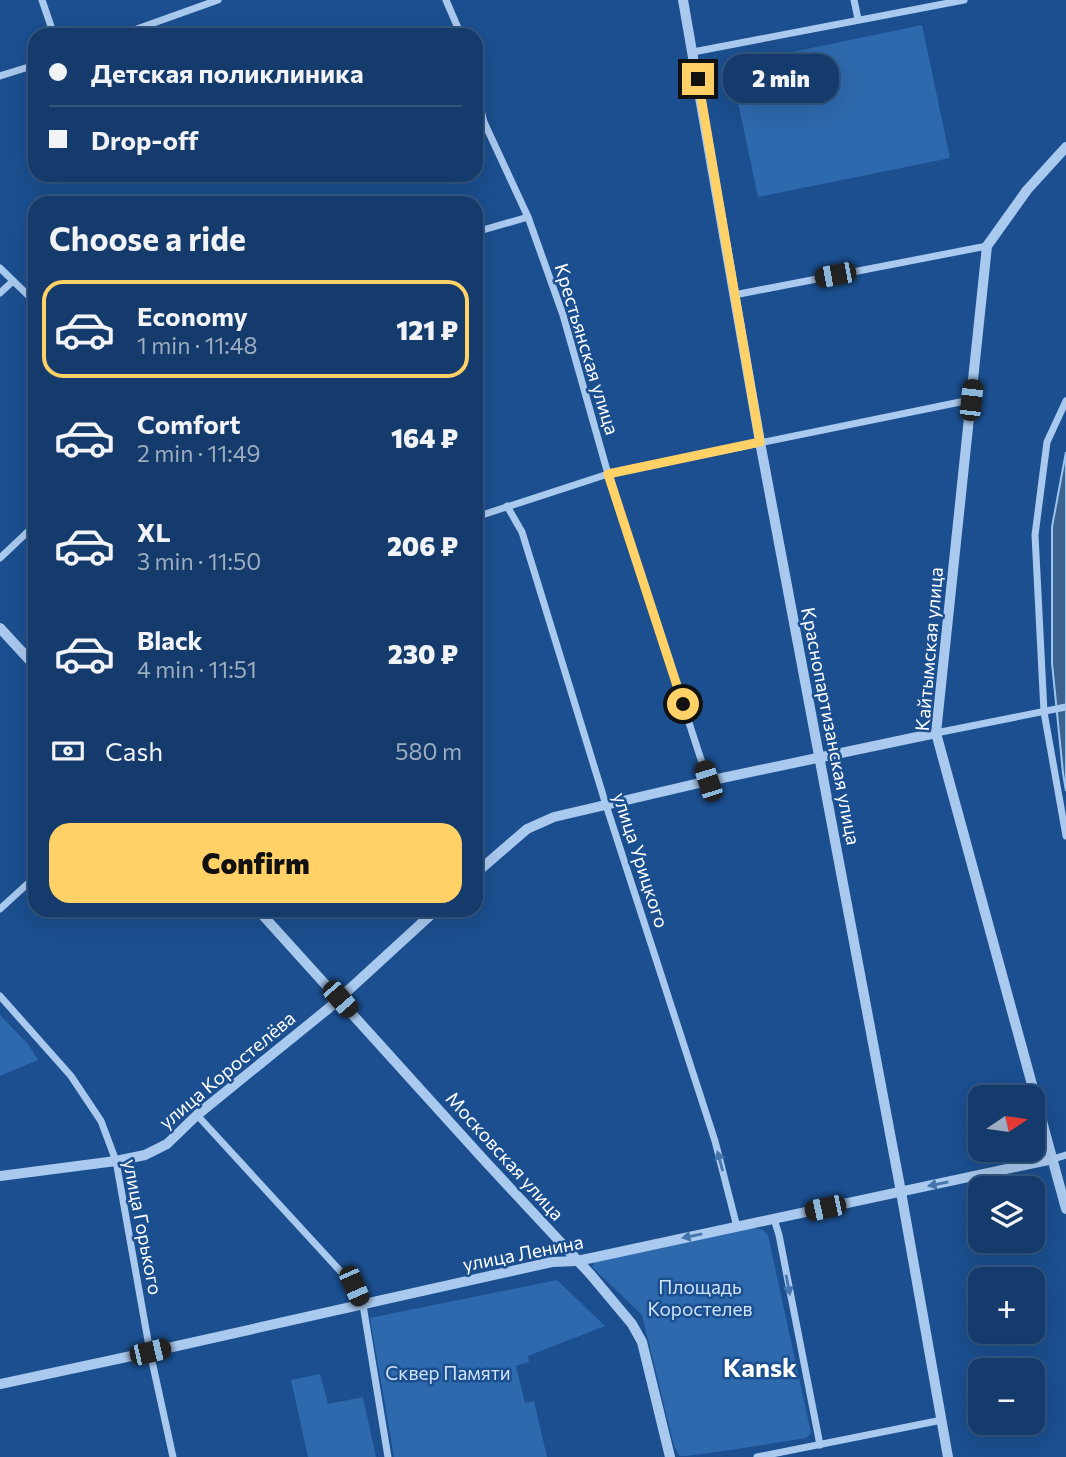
<!DOCTYPE html>
<html lang="en">
<head>
<meta charset="utf-8">
<style>
	:root { --surface:#143b6b; --page:#1d4271; --text:#f1f3f6; --muted:#9dadc1; --line:#33557e; --accent:#ffd166 }
	body { margin:0; font-family:Commissioner,sans-serif; background:var(--page); color:var(--text); height:100vh; display:flex; flex-direction:column; font-size:26px; white-space:nowrap }
	* { box-sizing:border-box; margin:0 }
	p { font-size:23px; color:var(--muted) }
	.icon { flex:none; width:38px; height:38px; fill:none; stroke:currentColor; stroke-width:2; stroke-linecap:round; stroke-linejoin:round }
	.map { position:relative; flex:1; overflow:hidden }
	.details { position:absolute; left:28px; top:196px; width:455px; height:721px; display:flex; flex-direction:column; background:var(--surface); border-radius:21px; box-shadow:0 7px 28px #0002,0 0 0 2px var(--line) }
	.details>* { flex:none }
	.guide { position:absolute; left:28px; top:28px; width:455px; height:154px; border-radius:21px; box-shadow:0 7px 28px #0002,0 0 0 2px var(--line); display:grid; align-content:center; height:154px; padding:0 21px; background:var(--surface) }
	.needle { width:46px; rotate:77deg }
	.tools { position:absolute; left:968px; top:1085px; display:grid; gap:14px }
	.tools a { display:grid; place-items:center; width:77px; height:77px; border-radius:14px; background:var(--surface); box-shadow:0 7px 28px #0002,0 0 0 2px var(--line); font-size:35px }
	.end { position:absolute; width:32px; height:32px; margin:-16px; border:9px solid #ffd166; background:#111; box-shadow:0 0 0 4px #111 }
	.from { border-radius:50% }
	.bubble { position:absolute; height:49px; border-radius:21px; background:var(--surface); box-shadow:0 7px 28px #0002,0 0 0 2px var(--line); font-size:23px; font-weight:800; line-height:49px; text-align:center }
	.car { position:absolute; width:21px; height:42px; margin:-21px -10px; border-radius:9px; box-shadow:0 0 5px 2px #0007; background:linear-gradient(#222 24%,#8ab4d8 0 40%,#222 0 76%,#8ab4d8 0 86%,#222 0) }
	.guide b { display:flex; align-items:center; gap:24px; height:66px; font-size:26px }
	.guide b+b { border-top:2px solid var(--line) }
	.guide i { width:18px; height:18px; background:var(--text) }
	ul { padding:0; list-style:none }
	li { display:flex; align-items:center; gap:21px; height:98px; margin:0 14px 10px; padding:0 7px; border:4px solid transparent; border-radius:21px }
	li div { flex:1 }
	li b { display:block; font-size:26px }
	li em { font-style:normal; font-weight:800 }
	li.current { border-color:var(--accent) }
	li>.icon { width:63px; height:63px; stroke-width:1.5 }
	h2 { padding:0 21px; font-size:32px; line-height:84px }
	.pay { display:flex; align-items:center; gap:18px; height:77px; padding:0 21px; font-size:26px }
	.pay p { margin-inline-start:auto }
	.button { display:flex; gap:14px; margin-top:auto; padding:14px 21px }
	.button a { flex:1; height:80px; border-radius:21px; background:var(--accent); color:#111; font-size:28px; font-weight:800; line-height:80px; text-align:center }
	.map>svg:first-child { display:block }
</style>
</head>
<body>
<div class="map">
<svg width="1066" height="1457" viewBox="0 0 1066 1457">
	<rect width="100%" height="100%" fill="#1b4f8f"/>
	<g fill="#2e69ad">
		<polygon points="922,25 950,158 758,197 730,65"/>
		<polygon points="0,1015 28,1044 38,1060 0,1076"/>
		<path d="M750 1227 763 1230 768 1235 811 1433 806 1438C787 1441 691 1457 680 1456 678 1454 675 1448 674 1446L642 1315 592 1267 596 1260Z"/>
		<polygon points="557,1280 605,1326 528,1356 529,1362 516,1366 525,1403 534,1401 547,1457 394,1457 370,1318"/>
		<polygon points="320,1374 328,1404 363,1397 376,1457 308,1457 291,1380"/>
	</g>
	<polygon fill="#3c6290" stroke="#9cc4f0" stroke-width="2" points="1066,452 1066,791 1063,773 1052,663 1052,527"/>
	<g fill="none" stroke-linecap="round" stroke-linejoin="round">
		<g stroke="#a9c9ee" stroke-width="7">
			<polyline points="42,0 54,35"/>
			<polyline points="446,0 461,35"/>
			<polyline points="854,0 858,19"/>
			<polyline points="120,35 218,0"/>
			<polyline points="693,52 964,0"/>
			<polyline points="0,76 35,65"/>
			<polyline points="476,90 484,122 528,217 563,315 608,474 708,781"/>
			<polyline points="476,232 528,217"/>
			<polyline points="0,268 35,302"/>
			<polyline points="0,293 13,281"/>
			<polyline points="734,295 987,246"/>
			<polyline points="1066,401 1047,442 1035,535 1044,712 1066,836"/>
			<polyline points="507,506 522,532 606,805 715,1141 737,1227"/>
			<polyline points="476,517 608,474 970,400"/>
			<polyline points="0,558 35,525"/>
			<polyline points="936,733 1066,707"/>
			<polyline points="0,909 35,877"/>
			<polyline points="0,996 71,1076 101,1121 116,1161 150,1352 173,1457"/>
			<polyline points="197,1115 354,1286 363,1305 388,1457"/>
			<polyline points="1053,1159 1066,1155"/>
			<polyline points="774,1219 779,1235 820,1445"/>
			<polyline points="757,1457 942,1420"/>
		</g>
		<g stroke="#a9c9ee" stroke-width="10">
			<polyline points="683,0 760,442 901,1192 948,1457"/>
			<polyline points="1066,147 1027,190 987,246 936,733 1066,1209"/>
			<polyline points="0,628 35,666"/>
			<polyline points="476,873 527,829 554,817 708,781 936,733"/>
			<polyline points="258,910 485,1161 591,1275 632,1324 642,1342 670,1457"/>
			<polyline points="0,1176 116,1161 145,1155 167,1144 197,1115 329,1008 436,910"/>
			<polyline points="0,1384 150,1352 552,1262 577,1261 596,1257 1053,1159"/>
		</g>
	</g>
	<defs><path id="oneway-solid" d="M-6-.8H1V-3.2L6.5 0L1 3.2V.8H-6Z" transform="scale(1.75)"/></defs>
	<g fill="#4674ac">
		<use href="#oneway-solid" transform="translate(720 1161) rotate(-105)"/>
		<use href="#oneway-solid" transform="translate(938 1184) rotate(168)"/>
		<use href="#oneway-solid" transform="translate(692 1236) rotate(168)"/>
		<use href="#oneway-solid" transform="translate(788 1285) rotate(79)"/>
	</g>
	<g fill="none" stroke-linecap="round" stroke-linejoin="round">
		<polyline stroke="#ffd166" stroke-width="9" points="683,704 608,474 760,442 698,79"/>
	</g>
	<g text-anchor="middle" stroke-width="5" stroke-linejoin="round" paint-order="stroke">
		<g font-size="19" fill="#fff" stroke="#1b4f8f">
			<text transform="translate(587 349) rotate(73)" y="7">Крестьянская улица</text>
			<text transform="translate(929 649) rotate(-85)" y="7">Кайтымская улица</text>
			<text transform="translate(831 726) rotate(79)" y="7">Краснопартизанская улица</text>
			<text transform="translate(641 860) rotate(72)" y="7">улица Урицкого</text>
			<text transform="translate(227 1070) rotate(-40)" y="7">улица Коростелёва</text>
			<text transform="translate(505 1156) rotate(48)" y="7">Московская улица</text>
			<text transform="translate(143 1227) rotate(79)" y="7">улица Горького</text>
			<text transform="translate(523 1253) rotate(-11)" y="7">улица Ленина</text>
		</g>
		<g font-size="19" fill="#cfe3fa" stroke="#1b4f8f">
			<text x="700" y="1294">Площадь<tspan x="700" dy="22">Коростелев</tspan></text>
			<text x="448" y="1380">Сквер Памяти</text>
		</g>
		<g font-size="26" font-weight="bold" fill="#fff" stroke="#1b4f8f">
			<text x="760" y="1377">Kansk</text>
		</g>
	</g>
</svg>
<div class="tools">
<a><svg class="needle" viewBox="-14 -14 28 28"><path d="M0-13l5 13h-10z" fill="#e53935"/><path d="M0 13l5-13h-10z" fill="#9dadc1"/></svg></a>
<a><svg class="icon" aria-label="layers" viewBox="0 0 24 24"><path d="M12 4l9 5-9 5-9-5zM3 14l9 5 9-5"/></svg></a>
<a>+</a>
<a>−</a>
</div>
<i class="end from" style="left:683px;top:704px"></i>
<i class="end" style="left:698px;top:79px"></i>
<div class="bubble" style="left:723px;top:54px;width:116px">2 min</div>
<i class="car" style="left:835px;top:275px;rotate:259deg"></i>
<i class="car" style="left:971px;top:400px;rotate:6deg"></i>
<i class="car" style="left:708px;top:781px;rotate:342deg"></i>
<i class="car" style="left:340px;top:999px;rotate:139deg"></i>
<i class="car" style="left:825px;top:1208px;rotate:258deg"></i>
<i class="car" style="left:354px;top:1286px;rotate:156deg"></i>
<i class="car" style="left:150px;top:1352px;rotate:77deg"></i>
<div class="guide">
<b><i class="from"></i>Детская поликлиника</b>
<b><i></i>Drop-off</b>
</div>
<section class="details">
<h2>Choose a ride</h2>
<ul>
<li class="current"><svg class="icon" aria-label="car" viewBox="0 0 24 24"><path d="M5 17H2v-5l4-1 3-4h7l3 4 3 1v5h-3M9 17h6M6 11h13"/><circle cx="7" cy="17" r="2"/><circle cx="17" cy="17" r="2"/></svg><div><b>Economy</b><p>1 min · 11:48</p></div><em>121 ₽</em></li>
<li><svg class="icon" aria-label="car" viewBox="0 0 24 24"><path d="M5 17H2v-5l4-1 3-4h7l3 4 3 1v5h-3M9 17h6M6 11h13"/><circle cx="7" cy="17" r="2"/><circle cx="17" cy="17" r="2"/></svg><div><b>Comfort</b><p>2 min · 11:49</p></div><em>164 ₽</em></li>
<li><svg class="icon" aria-label="car" viewBox="0 0 24 24"><path d="M5 17H2v-5l4-1 3-4h7l3 4 3 1v5h-3M9 17h6M6 11h13"/><circle cx="7" cy="17" r="2"/><circle cx="17" cy="17" r="2"/></svg><div><b>XL</b><p>3 min · 11:50</p></div><em>206 ₽</em></li>
<li><svg class="icon" aria-label="car" viewBox="0 0 24 24"><path d="M5 17H2v-5l4-1 3-4h7l3 4 3 1v5h-3M9 17h6M6 11h13"/><circle cx="7" cy="17" r="2"/><circle cx="17" cy="17" r="2"/></svg><div><b>Black</b><p>4 min · 11:51</p></div><em>230 ₽</em></li>
</ul>
<div class="pay"><svg class="icon" aria-label="cash" viewBox="0 0 24 24"><path d="M3 7h18v10H3z"/><circle cx="12" cy="12" r="2"/></svg>Cash<p>580 m</p></div>
<div class="button"><a>Confirm</a></div>
</section>
</div>
</body>
</html>
